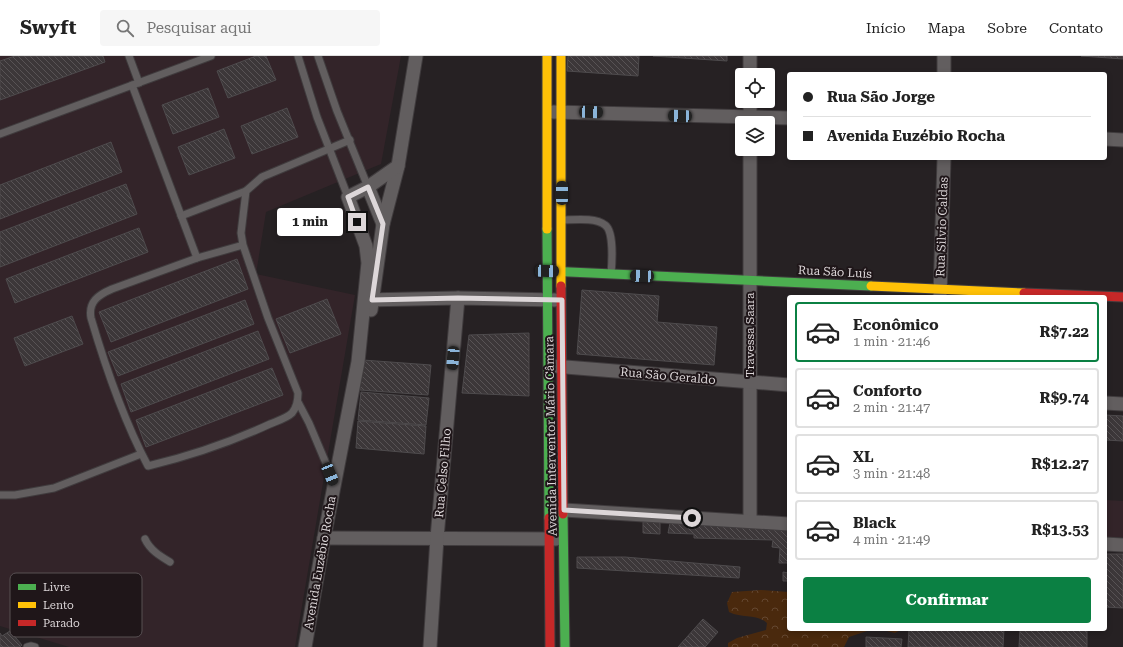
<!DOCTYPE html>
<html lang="pt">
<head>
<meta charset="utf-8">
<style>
	:root { --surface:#fff; --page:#f6f6f6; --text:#222; --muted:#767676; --line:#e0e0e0; --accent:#0b8043 }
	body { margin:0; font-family:"Roboto Serif",serif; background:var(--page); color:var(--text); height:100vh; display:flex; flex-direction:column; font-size:15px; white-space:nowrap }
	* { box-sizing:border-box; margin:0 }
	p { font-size:13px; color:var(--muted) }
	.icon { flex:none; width:22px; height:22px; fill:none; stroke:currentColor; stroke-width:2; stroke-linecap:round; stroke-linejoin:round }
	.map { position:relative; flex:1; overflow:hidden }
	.side { position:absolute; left:787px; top:239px; width:320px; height:336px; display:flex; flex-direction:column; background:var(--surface); border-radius:4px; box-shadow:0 2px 6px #0003 }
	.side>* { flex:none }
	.guide { position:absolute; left:787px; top:16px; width:320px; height:88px; border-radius:4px; box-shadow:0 2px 6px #0003; display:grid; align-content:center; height:88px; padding:0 16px; background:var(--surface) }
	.buttons { position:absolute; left:735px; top:12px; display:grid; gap:8px }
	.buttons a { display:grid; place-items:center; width:40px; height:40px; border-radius:4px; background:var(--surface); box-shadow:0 2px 6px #0003; font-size:20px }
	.end { position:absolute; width:18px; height:18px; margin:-9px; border:5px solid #ddd7d9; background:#111; box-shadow:0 0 0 2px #111 }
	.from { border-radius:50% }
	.bubble { position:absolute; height:28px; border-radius:4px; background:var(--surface); box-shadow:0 2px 6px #0003; font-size:13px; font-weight:700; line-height:28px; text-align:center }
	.car { position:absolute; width:12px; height:24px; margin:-12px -6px; border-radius:5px; box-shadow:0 0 3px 1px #0007; background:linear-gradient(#222 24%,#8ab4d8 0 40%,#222 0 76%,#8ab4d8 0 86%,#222 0) }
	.guide b { display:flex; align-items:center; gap:14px; height:38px; font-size:15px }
	.guide b+b { border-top:1px solid var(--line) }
	.guide i { width:10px; height:10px; background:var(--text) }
	ul { padding:7px 0 0; list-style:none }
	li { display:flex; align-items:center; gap:12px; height:60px; margin:0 8px 6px; padding:0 8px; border:2px solid var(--line); border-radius:4px }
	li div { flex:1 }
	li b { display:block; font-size:15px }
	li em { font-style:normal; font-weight:700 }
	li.on { border-color:var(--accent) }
	li>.icon { width:36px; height:36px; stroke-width:1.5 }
	.button { display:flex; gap:8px; margin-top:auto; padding:8px 16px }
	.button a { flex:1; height:46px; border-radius:4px; background:var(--accent); color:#fff; font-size:16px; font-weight:700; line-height:46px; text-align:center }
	header { display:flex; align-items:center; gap:24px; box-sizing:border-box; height:56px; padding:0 20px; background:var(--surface); border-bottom:1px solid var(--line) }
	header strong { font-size:19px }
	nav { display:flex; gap:22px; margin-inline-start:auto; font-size:14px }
	.search { width:280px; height:36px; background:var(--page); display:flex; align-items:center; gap:10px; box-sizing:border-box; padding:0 14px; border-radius:4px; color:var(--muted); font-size:15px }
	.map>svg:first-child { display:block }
</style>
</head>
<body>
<header>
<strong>Swyft</strong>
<div class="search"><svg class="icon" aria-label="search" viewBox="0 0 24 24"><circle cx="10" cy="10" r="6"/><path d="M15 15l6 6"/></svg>Pesquisar aqui</div>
<nav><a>Início</a><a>Mapa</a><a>Sobre</a><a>Contato</a></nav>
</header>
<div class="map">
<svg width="1123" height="591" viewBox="0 0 1123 591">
	<defs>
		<pattern id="forest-crowns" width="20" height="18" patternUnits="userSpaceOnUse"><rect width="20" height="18" fill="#4a290d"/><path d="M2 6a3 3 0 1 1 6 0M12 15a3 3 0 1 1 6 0" fill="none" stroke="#644730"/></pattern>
		<pattern id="building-back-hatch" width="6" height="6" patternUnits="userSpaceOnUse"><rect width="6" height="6" fill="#3c3739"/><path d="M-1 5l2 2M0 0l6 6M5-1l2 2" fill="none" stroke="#585355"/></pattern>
	</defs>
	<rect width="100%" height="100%" fill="#262123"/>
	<g fill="#332429">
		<polygon points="0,0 401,0 381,108 266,156 256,218 355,239 295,591 69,591 0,570"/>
		<polygon points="1105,444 1123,445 1123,481 1105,481"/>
	</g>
	<path fill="url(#forest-crowns)" d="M761 534 789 536V573H902L895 577 883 574H870L849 581 844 591H728V587L737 582 766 574 767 567C756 557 743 563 729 556L727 547 732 536Z"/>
	<g fill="url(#building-back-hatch)" stroke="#4e4b4d">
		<polygon points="15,0 103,0 105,6 0,44 0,5"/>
		<polygon points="256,0 266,0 276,24 228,42 217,15"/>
		<polygon points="568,0 639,0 638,20 567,15"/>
		<polygon points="653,0 727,0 727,5"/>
		<polygon points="1081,0 1123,0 1123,3"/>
		<polygon points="208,32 219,61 173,78 162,49"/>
		<polygon points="287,52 298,81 252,98 241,70"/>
		<polygon points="224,73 235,102 189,119 178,91"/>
		<polygon points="111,86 122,116 0,163 0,129"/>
		<polygon points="126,128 137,158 0,211 0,176"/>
		<polygon points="139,172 148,196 15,247 6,223"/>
		<polygon points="237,203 248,233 111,286 99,256"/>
		<polygon points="582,234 659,240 657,266 717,271 714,309 577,298"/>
		<polygon points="327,243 341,278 290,297 276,263"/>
		<polygon points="245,244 254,268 118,320 108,296"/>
		<polygon points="72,260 83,288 25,310 14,282"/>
		<polygon points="258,275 269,303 131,356 121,328"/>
		<polygon points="529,277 529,340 462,337 469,279"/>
		<polygon points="363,304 431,309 428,339 360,334"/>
		<polygon points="272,312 283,339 146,391 136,364"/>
		<polygon points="361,336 429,342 426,369 358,364"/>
		<polygon points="1105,359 1123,360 1123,385 1105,384"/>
		<polygon points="358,365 426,370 424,398 356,392"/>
		<polygon points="643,466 660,466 660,478 643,477"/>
		<polygon points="670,467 789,474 789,507 779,507 780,492 772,491 773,484 694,482 694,478 668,477"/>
		<polygon points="1105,498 1123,498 1123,552 1105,551"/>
		<polygon points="577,501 625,501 740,511 739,522 577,512"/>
		<polygon points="783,516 789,517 789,525 783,525"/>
		<polygon points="703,563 718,576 705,591 678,591"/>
		<polygon points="909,573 1004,573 1003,591 908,591"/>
		<polygon points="1020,573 1087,573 1087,591 1019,591"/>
		<polygon points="10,575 22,589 20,591 0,591 0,577 2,580"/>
		<polygon points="866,581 902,583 901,591 866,591"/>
	</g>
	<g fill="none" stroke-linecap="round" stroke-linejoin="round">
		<g stroke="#403c3e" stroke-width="9">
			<g id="lane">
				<polyline points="129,0 139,27"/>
				<polyline points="298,0 317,61 348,141"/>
				<polyline points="318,0 337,55 368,131"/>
				<polyline points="132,29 197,202"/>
				<polyline points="0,78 211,0"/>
				<polyline points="181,160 246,135"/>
				<path d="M561 164C573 164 595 161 605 169 614 175 612 207 611 218"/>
				<path d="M243 189 197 202 112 233C98 239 88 246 91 262 106 313 123 363 148 410 190 400 231 386 270 368 277 365 287 362 292 357 297 351 298 345 298 337L268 262 243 189 241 177 246 135 262 121 350 84"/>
				<polyline points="298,346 309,367 333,424"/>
				<polyline points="0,439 15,439 54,432 141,398"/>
				<path d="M145 483C150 494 160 500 170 506"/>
				<polyline points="27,591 31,590 35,591"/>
			</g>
		</g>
		<g stroke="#403c3e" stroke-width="15">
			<g id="street">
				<polyline points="750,0 750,19"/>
				<polyline points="944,0 944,18"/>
				<polyline points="750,45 750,67"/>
				<polyline points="553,56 789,62"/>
				<polyline points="1105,83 1123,84"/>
				<polyline points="750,93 750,465"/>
				<polyline points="368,131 383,168"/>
				<polyline points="940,241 944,102"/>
				<polyline points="365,244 458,242 555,244"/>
				<polyline points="371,254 383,168 398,110 416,0"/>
				<polyline points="553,310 789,329"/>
				<polyline points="1105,347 1123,348"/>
				<polyline points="564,454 789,468"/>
				<polyline points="324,482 556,483"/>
				<polyline points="1105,488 1123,489"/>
				<polyline points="305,591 324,482 358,306 368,207 366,190 348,141 368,131 398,110"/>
				<polyline points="430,591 437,482 458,242"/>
			</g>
		</g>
		<g stroke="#403c3e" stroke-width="11">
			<g id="fast">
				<polyline points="547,173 549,462"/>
				<polyline points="548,215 871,230"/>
				<polyline points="563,458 565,591"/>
			</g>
		</g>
		<g stroke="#403c3e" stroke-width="11">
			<g id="slow">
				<polyline points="547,0 547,173"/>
				<polyline points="561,0 561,230"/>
				<polyline points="871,230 1024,237"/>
			</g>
		</g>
		<g stroke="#403c3e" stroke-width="11">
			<g id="jam">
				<polyline points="561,230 563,458"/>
				<polyline points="1024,237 1123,241"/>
				<polyline points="549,462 550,591"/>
			</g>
		</g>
		<use href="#lane" stroke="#625e5f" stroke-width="7"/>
		<use href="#street" stroke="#625e5f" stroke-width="13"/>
		<use href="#fast" stroke="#4caf50" stroke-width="9"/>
		<use href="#slow" stroke="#ffc107" stroke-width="9"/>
		<use href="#jam" stroke="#c62828" stroke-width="9"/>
	</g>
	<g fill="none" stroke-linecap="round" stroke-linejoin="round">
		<polyline stroke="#ddd7d9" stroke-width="5" points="357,166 348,141 368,131 383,168 372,244 458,242 562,244 564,454 692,462"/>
	</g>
	<g text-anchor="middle" stroke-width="4" stroke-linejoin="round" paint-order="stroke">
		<g font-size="12" fill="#ddd7d9" stroke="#1f1619">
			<text transform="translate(942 171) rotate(-88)" y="4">Rua Silvio Caldas</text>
			<text transform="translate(835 216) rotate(3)" y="4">Rua São Luís</text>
			<text transform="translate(750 279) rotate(-90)" y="4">Travessa Saara</text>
			<text transform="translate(668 320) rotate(5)" y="4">Rua São Geraldo</text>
			<text transform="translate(551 380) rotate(-91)" y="4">Avenida Interventor Mário Câmara</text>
			<text transform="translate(443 417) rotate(-85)" y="4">Rua Celso Filho</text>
			<text transform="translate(320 507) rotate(-80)" y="4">Avenida Euzébio Rocha</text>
		</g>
	</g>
	<rect x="10" y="517" width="132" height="64" rx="6" fill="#1f1619" stroke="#585053" stroke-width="1"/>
	<rect x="18" y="528" width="18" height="6" fill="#4caf50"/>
	<rect x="18" y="546" width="18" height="6" fill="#ffc107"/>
	<rect x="18" y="564" width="18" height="6" fill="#c62828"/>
	<g font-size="11" fill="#ddd7d9">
		<text x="43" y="535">Livre</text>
		<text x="43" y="553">Lento</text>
		<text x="43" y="571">Parado</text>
	</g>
</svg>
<div class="buttons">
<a><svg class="icon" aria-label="locate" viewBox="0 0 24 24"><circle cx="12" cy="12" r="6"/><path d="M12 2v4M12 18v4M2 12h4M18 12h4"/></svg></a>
<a><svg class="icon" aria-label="layers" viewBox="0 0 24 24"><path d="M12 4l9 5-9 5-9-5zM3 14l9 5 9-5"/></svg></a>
</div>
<i class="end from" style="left:692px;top:462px"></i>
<i class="end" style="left:357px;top:166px"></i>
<div class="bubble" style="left:277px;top:152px;width:66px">1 min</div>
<i class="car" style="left:591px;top:56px;rotate:92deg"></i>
<i class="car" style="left:680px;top:60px;rotate:272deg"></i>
<i class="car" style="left:562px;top:137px;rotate:0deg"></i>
<i class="car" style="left:547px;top:215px;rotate:92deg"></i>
<i class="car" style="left:642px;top:220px;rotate:273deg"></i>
<i class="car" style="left:453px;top:302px;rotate:185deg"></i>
<i class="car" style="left:330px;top:418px;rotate:158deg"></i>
<div class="guide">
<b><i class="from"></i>Rua São Jorge</b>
<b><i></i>Avenida Euzébio Rocha</b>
</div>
<section class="side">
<ul>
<li class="on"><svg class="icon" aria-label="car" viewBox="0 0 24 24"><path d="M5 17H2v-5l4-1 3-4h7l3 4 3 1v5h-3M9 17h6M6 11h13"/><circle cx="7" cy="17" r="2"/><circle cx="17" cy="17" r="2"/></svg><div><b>Econômico</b><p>1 min · 21:46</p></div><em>R$7.22</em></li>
<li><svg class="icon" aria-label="car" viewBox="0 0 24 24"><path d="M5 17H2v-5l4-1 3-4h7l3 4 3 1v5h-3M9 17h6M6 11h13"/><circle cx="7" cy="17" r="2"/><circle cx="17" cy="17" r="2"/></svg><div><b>Conforto</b><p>2 min · 21:47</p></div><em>R$9.74</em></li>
<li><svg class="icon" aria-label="car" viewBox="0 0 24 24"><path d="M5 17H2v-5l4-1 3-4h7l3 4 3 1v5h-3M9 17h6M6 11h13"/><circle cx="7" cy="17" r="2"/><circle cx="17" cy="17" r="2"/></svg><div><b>XL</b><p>3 min · 21:48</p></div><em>R$12.27</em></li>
<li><svg class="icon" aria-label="car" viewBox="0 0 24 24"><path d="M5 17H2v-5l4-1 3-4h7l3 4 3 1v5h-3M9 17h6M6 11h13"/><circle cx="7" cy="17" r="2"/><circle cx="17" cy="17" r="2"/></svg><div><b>Black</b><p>4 min · 21:49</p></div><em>R$13.53</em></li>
</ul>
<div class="button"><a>Confirmar</a></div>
</section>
</div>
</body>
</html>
